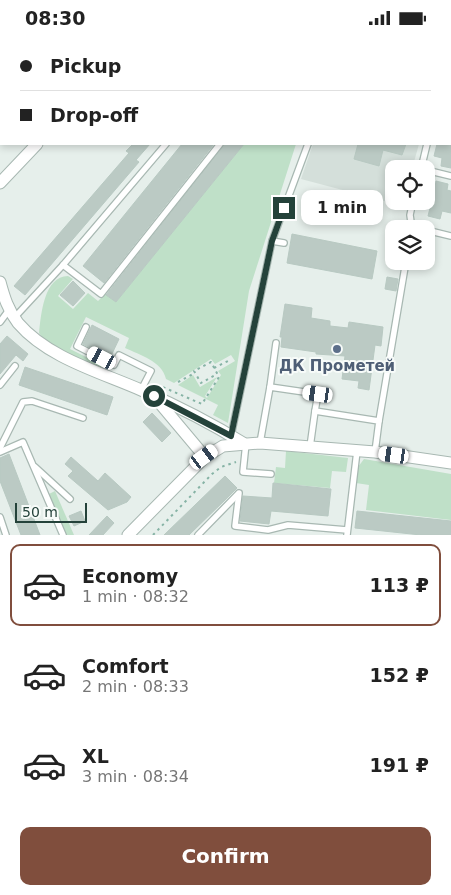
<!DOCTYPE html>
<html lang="en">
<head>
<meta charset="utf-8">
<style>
	:root { --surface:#fff; --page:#f2f2f2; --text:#222; --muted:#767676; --line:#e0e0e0; --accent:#804e3d }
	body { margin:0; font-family:"DejaVu Sans",sans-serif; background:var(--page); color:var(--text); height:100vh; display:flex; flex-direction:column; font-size:19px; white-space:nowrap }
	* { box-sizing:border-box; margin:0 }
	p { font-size:16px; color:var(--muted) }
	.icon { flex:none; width:28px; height:28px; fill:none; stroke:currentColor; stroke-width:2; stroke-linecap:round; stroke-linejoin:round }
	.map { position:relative; height:500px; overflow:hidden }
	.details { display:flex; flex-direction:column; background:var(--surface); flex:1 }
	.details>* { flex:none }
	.guide { position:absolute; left:0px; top:0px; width:451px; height:110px; box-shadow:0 2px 8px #0003; display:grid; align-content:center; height:110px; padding:0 20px; background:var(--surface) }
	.controls { position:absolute; left:385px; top:125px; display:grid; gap:10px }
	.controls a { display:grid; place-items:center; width:50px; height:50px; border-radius:10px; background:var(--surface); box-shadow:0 2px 8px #0003; font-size:25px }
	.scale { position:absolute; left:15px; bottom:12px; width:72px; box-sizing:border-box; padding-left:5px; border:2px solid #24423a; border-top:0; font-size:14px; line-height:18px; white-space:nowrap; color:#24423a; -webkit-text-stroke:4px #f7fbf9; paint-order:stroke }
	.end { position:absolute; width:22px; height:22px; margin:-11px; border:6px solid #24423a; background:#fff; box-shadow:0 0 0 2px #fff }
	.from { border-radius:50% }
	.bubble { position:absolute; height:35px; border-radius:10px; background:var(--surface); box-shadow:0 2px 8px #0003; font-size:16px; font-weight:700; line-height:35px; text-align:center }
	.car { position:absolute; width:15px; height:30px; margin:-15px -8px; border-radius:6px; box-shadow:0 0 4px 1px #0007; background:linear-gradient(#fff 24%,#345 0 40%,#fff 0 76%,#345 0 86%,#fff 0) }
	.guide b { display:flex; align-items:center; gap:18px; height:48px; font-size:19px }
	.guide b+b { border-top:1px solid var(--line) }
	.guide i { width:12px; height:12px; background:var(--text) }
	ul { padding:9px 0 0; list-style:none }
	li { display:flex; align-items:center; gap:15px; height:82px; margin:0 10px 8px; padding:0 10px; border:2px solid transparent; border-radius:10px }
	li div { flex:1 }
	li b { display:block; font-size:19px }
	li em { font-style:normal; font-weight:700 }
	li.selected { border-color:var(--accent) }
	li>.icon { width:45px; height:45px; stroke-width:1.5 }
	.cta { display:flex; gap:10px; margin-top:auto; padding:10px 20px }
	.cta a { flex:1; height:58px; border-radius:10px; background:var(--accent); color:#fff; font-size:20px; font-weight:700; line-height:58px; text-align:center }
	.status { display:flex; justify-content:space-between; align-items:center; height:35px; padding:0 25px; background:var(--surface); direction:ltr }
	.status svg { height:14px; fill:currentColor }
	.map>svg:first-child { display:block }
</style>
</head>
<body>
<div class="status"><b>08:30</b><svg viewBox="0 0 49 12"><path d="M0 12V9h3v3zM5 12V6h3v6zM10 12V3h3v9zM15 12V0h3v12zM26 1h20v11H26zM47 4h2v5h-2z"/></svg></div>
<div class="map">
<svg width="451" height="500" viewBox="0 0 451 500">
	<rect width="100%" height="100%" fill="#e6efeb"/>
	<polygon fill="#d4dfda" points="313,109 419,109 412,134 394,134 394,166 404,166 403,171 301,144"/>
	<g fill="#bfe0c8">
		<path d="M244 109H296L249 256 228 388 213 380 218 370 178 350 193 340 200 352 217 342 205 361 207 363 221 340 218 336 235 326 231 320 215 329 211 324 174 348 166 344C162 326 140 320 125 313L129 303 86 282 70 314 102 330 100 334C80 325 52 317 39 298 41 280 44 241 68 241L73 244 58 261 73 274 88 258 98 266 105 259 116 267Z"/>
		<polygon points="286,416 348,423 346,437 332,436 330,453 274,448 276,432 285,433"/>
		<polygon points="364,424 451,439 451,485 366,475 369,450 356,448 358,432"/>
		<polygon points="55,456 74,500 66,500 49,459"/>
	</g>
	<g fill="#bbcac4" stroke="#b8c9c2">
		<polygon points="133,109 150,109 136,125 139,127 25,260 14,251 129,118 126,116"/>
		<polygon points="182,109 214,109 104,248 83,231"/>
		<polygon points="225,109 244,109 116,267 106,260"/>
		<polygon points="358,109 406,109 402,120 383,115 379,131 354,124"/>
		<polygon points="437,109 451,109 451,133 441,131 442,123 434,121"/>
		<polygon points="436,146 448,149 447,155 451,156 451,178 442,176 440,184 428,181 430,173 426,172 426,150 435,152"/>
		<polygon points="292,199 377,216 372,244 287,228"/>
		<polygon points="387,242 398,244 396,256 385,254"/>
		<polygon points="73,246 85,258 73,271 60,260"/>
		<polygon points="285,269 312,273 311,283 330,286 330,291 348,293 349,287 383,292 381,311 375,310 369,355 358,353 359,346 342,344 345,321 316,319 316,317 281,312 282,302 280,302"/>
		<polygon points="92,290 119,304 110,323 83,309"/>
		<polygon points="7,301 28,319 23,326 16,320 0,339 0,309"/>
		<polygon points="25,332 113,362 107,380 19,350"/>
		<polygon points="152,378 171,398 162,407 143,387"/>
		<polygon points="9,419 40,500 21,500 0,446 0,423"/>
		<polygon points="71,422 98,446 105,438 131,462 127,467 108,475 68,441 73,436 65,429"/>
		<polygon points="225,441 237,453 225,465 189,500 164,500"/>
		<polygon points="273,448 331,454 328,481 271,476 269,489 240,486 243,461 272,463"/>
		<polygon points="81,476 85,486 74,491 69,481"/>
		<polygon points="357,476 451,486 451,500 421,500 355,493"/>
		<polygon points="107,481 114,488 103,500 89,500"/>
	</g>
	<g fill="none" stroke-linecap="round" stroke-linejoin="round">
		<g stroke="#a8b8b2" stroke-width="8">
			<g id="service">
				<polyline points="255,1 256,0"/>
				<polyline points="306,1 307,0"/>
				<polyline points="347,1 353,1"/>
				<polyline points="450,10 451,5"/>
				<polyline points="450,22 451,23"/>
				<polyline points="450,36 451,36"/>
				<polyline points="450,90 451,91"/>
				<polyline points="421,134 427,109"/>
				<polyline points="426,135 451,141"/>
				<polyline points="412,194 410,180 413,166"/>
				<polyline points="426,195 451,201"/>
				<polyline points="272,206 308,109"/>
				<polyline points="63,230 101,259 220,109"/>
				<polyline points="15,282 63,230 166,109"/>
				<polyline points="0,287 9,275"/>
				<polyline points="86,292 77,311 114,330 119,320 151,336 141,355"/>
				<polyline points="0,350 15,331"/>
				<polyline points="270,352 276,308"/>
				<polyline points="379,386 406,226"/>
				<polyline points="231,401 272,206 284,208"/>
				<polyline points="246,408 243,437 271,439"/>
				<polyline points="260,408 270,352 318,359 315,376 379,386 375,417"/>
				<polyline points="310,412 315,376"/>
				<polyline points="0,413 23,367 32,366 83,383"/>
				<polyline points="0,417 23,407 63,500"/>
				<polyline points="35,432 70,464"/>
				<polyline points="239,458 235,491 268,495 288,490 347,495"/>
				<polyline points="0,482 6,500"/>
				<polyline points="198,500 238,459"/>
				<polyline points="347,500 357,416"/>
			</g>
		</g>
		<g stroke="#a8b8b2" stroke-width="13">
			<g id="minor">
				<polyline points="137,1 138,0"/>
				<polyline points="0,148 37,109"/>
				<path d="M0 247C4 262 8 275 18 288 48 323 100 337 141 355 175 370 211 388 243 408"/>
				<polyline points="158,366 205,422"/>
				<polyline points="128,500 205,422 223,411 260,408 375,417 451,428"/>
			</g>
		</g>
		<g stroke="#86b3a5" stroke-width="2" stroke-dasharray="2.5 4" stroke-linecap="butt">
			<polyline points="214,333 230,325"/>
			<polyline points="178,347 195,338"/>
			<polyline points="158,351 158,350 202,369 219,342 211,327 194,336 201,348 217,339"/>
			<polyline points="153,500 212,439 221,432 236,427"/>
		</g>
		<use href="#service" stroke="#fff" stroke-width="5.5"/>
		<use href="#minor" stroke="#fff" stroke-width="11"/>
	</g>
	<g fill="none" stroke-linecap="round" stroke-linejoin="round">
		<polyline stroke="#24423a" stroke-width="6" points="154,361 231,401 272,206 284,173"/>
	</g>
	<circle fill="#5c6f8a" stroke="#f7fbf9" stroke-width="2" cx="337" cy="314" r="5"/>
	<g text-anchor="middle" stroke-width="4" stroke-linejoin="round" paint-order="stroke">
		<g font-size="15" font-weight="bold" fill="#4e5e75" stroke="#f7fbf9">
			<text x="337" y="336">ДК Прометей</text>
		</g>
	</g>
</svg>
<div class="controls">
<a><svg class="icon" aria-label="locate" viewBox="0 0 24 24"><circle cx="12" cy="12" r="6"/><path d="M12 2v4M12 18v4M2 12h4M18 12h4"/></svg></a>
<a><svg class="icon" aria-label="layers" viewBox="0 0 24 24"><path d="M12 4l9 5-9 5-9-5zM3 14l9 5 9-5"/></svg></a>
</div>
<div class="scale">50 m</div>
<i class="end from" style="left:154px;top:361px"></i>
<i class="end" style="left:284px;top:173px"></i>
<div class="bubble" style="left:301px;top:155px;width:82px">1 min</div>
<i class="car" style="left:102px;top:323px;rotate:297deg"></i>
<i class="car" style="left:318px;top:359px;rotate:278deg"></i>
<i class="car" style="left:394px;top:420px;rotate:278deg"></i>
<i class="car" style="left:204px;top:422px;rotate:54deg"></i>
<div class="guide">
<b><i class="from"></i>Pickup</b>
<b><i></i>Drop-off</b>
</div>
</div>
<section class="details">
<ul>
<li class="selected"><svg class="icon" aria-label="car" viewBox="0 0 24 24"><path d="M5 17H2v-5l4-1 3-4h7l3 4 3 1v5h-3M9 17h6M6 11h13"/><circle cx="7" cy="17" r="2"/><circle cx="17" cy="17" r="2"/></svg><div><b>Economy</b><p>1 min · 08:32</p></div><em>113 ₽</em></li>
<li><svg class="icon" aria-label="car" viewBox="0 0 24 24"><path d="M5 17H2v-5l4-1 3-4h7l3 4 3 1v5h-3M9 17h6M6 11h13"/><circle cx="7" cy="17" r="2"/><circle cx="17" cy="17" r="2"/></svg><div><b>Comfort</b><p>2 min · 08:33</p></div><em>152 ₽</em></li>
<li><svg class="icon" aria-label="car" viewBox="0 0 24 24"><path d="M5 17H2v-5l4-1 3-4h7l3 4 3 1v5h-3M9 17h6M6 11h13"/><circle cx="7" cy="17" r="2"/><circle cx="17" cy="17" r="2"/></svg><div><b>XL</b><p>3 min · 08:34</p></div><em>191 ₽</em></li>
</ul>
<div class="cta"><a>Confirm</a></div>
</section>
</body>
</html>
